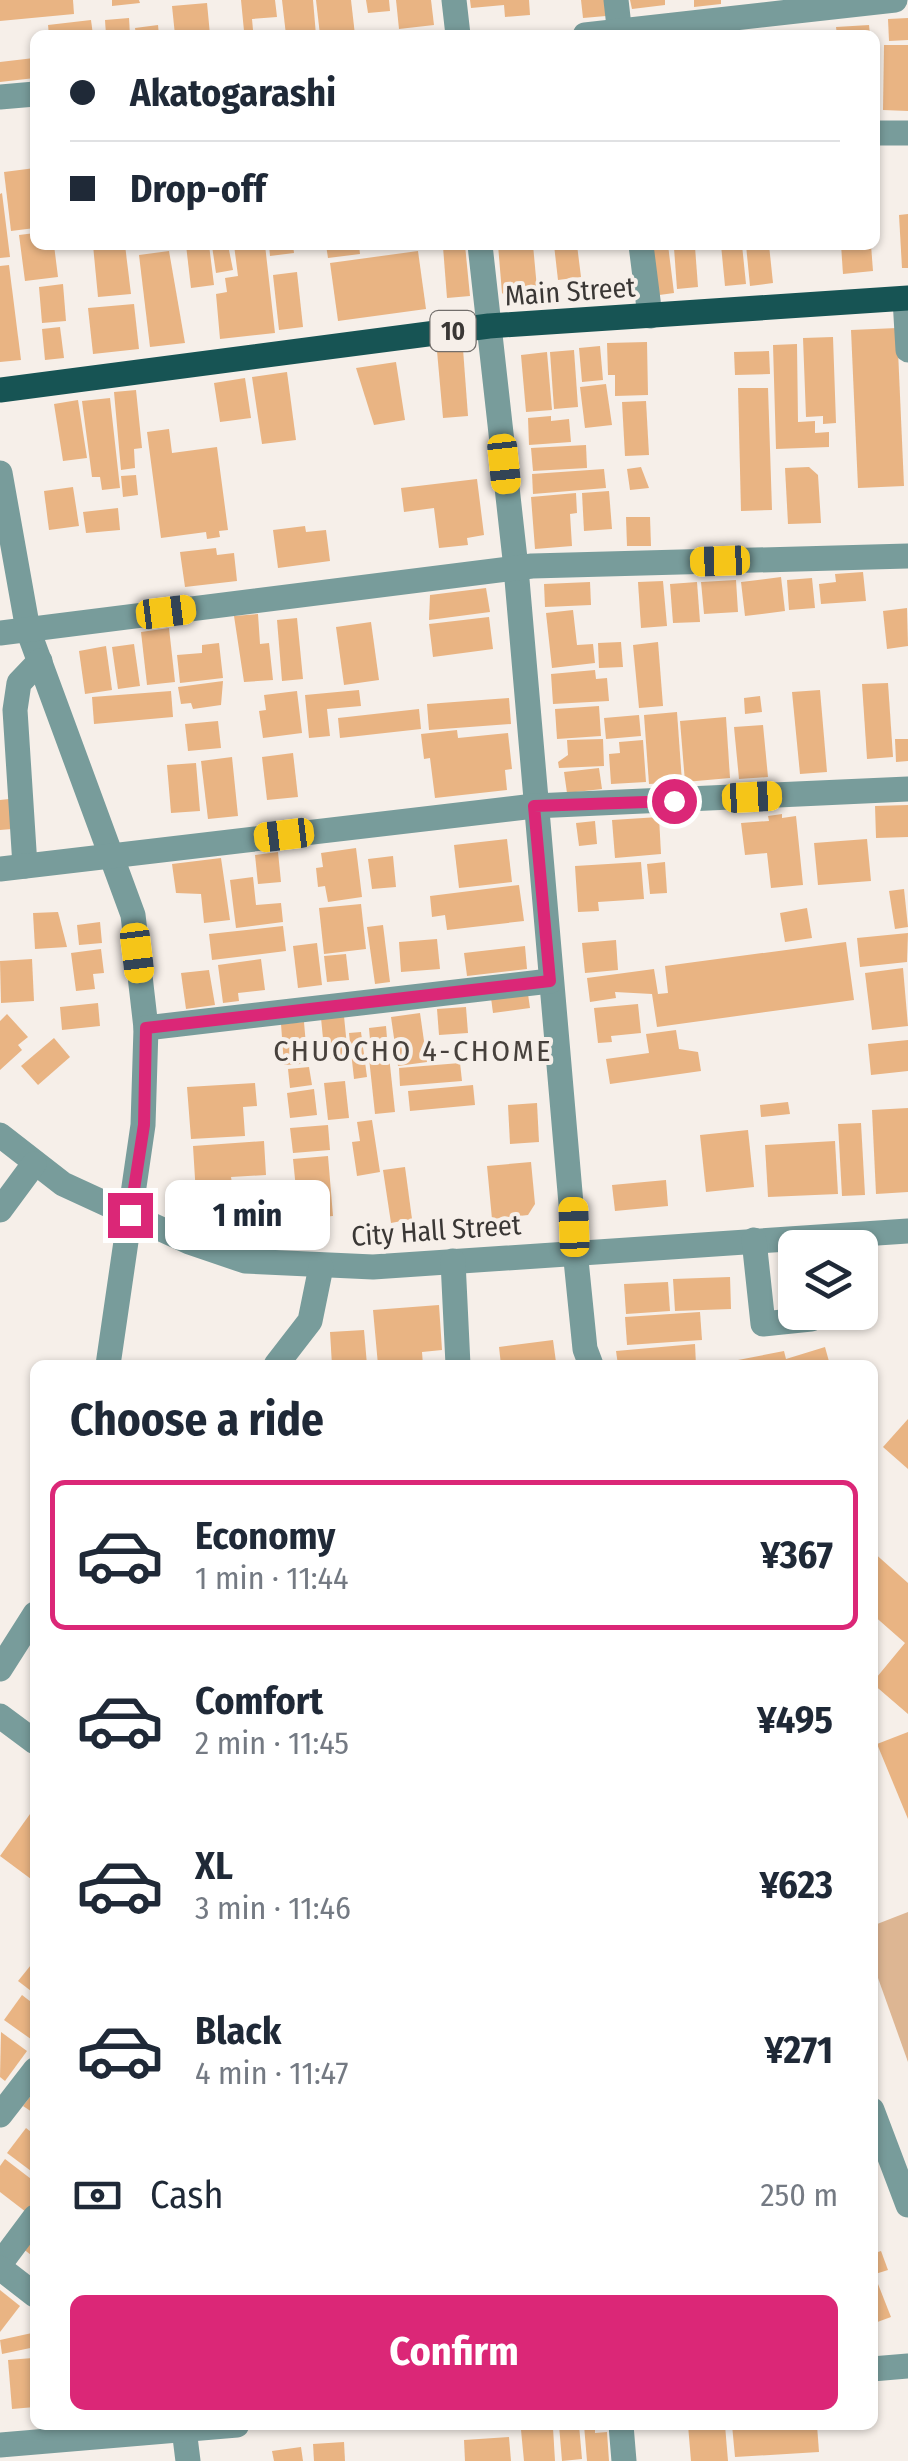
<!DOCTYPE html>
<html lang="en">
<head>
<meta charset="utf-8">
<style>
	:root { --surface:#fff; --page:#f2f2f3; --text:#1f2937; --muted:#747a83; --line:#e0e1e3; --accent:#db2777 }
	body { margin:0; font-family:"Fira Sans Condensed",sans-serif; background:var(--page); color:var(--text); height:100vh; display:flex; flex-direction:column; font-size:38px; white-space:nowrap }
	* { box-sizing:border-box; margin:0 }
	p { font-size:32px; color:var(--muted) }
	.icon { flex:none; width:55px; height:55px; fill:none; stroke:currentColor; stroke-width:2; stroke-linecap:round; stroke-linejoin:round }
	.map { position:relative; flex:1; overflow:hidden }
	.panel { position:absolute; left:30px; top:1360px; width:848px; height:1070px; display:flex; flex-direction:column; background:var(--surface); border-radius:15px; box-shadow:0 2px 8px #0004 }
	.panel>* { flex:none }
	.banner { position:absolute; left:30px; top:30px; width:850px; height:220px; border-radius:15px; box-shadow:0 2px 8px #0004; display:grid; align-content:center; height:220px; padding:0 40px; background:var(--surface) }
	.buttons { position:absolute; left:778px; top:1230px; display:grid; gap:20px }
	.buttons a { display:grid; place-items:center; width:100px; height:100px; border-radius:15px; background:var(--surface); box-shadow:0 2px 8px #0004; font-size:50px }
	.end { position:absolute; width:45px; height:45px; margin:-22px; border:12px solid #db2777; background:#fff; box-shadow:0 0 0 5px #fff }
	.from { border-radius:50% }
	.bubble { position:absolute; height:70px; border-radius:15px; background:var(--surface); box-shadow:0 2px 8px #0004; font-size:32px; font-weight:700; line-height:70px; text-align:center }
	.car { position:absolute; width:30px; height:60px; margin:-30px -15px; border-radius:12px; box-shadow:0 0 8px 2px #0007; background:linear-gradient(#f5c518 24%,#345 0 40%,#f5c518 0 76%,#345 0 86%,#f5c518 0) }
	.banner b { display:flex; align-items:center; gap:35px; height:95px; font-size:38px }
	.banner b+b { border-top:2px solid var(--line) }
	.banner i { width:25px; height:25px; background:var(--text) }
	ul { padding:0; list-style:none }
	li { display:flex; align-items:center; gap:30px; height:150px; margin:0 20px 15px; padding:0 20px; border:5px solid transparent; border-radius:15px }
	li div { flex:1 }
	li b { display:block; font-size:38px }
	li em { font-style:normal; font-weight:700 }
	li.on { border-color:var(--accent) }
	li>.icon { width:90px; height:90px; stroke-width:1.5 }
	h2 { padding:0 40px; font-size:45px; line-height:120px }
	.pay { display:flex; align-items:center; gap:25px; height:110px; padding:0 40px; font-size:38px }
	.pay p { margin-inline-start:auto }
	.button { display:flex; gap:20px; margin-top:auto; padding:20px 40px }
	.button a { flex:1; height:115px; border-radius:15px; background:var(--accent); color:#fff; font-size:40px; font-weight:700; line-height:115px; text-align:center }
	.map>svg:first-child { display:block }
</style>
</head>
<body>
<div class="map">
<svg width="908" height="2461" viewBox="0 0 908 2461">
	<rect width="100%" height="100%" fill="#f6efe9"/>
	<polygon fill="#ddb693" points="908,1912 908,2062 873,1964 872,1926"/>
	<g fill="#e9b483">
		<polygon points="0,0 73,0 74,14 0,21"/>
		<polygon points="112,0 139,0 140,3 112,6"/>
		<polygon points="241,0 275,0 277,17 252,19 253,30 244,31"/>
		<polygon points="282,0 313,0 316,35 286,35"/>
		<polygon points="316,0 351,0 355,35 320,35"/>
		<polygon points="366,0 389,0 390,11 368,13"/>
		<polygon points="396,0 431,0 434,25 399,29"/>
		<polygon points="470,0 529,0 530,15 505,17 504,5 471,8"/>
		<polygon points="581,0 605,0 606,16 583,18"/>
		<polygon points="630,0 665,0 665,5 632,9"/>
		<polygon points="694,0 721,0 721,4 694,7"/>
		<polygon points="207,3 210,35 175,35 172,6"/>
		<polygon points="129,18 130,35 106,35 105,20"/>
		<polygon points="908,18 908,40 889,41 888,19"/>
		<polygon points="91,20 93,35 49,35 48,25"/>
		<polygon points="158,25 159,35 136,35 135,28"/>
		<polygon points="869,25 870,35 837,35 836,27"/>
		<polygon points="884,45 908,45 908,111 883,110"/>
		<polygon points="34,58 35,78 0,82 0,62"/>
		<polygon points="35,168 35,228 11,231 4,172"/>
		<polygon points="2,193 10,257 0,258 0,194"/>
		<polygon points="908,214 908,268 902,268 899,215"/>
		<polygon points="35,233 35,245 54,245 58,277 25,281 19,235"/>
		<polygon points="93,245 125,245 131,294 98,297"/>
		<polygon points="186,245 209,245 214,285 191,288"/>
		<polygon points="228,245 233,270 216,273 212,246"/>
		<polygon points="234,245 265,245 275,333 220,339 216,294 227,292 225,278 238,276"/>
		<polygon points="269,245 293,245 294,253 270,256"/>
		<polygon points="326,245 359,245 360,254 328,258"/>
		<polygon points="465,245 470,296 447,298 443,247"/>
		<polygon points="498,245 533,245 538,299 511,301 502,293"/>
		<polygon points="554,245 577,245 581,277 558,280"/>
		<polygon points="646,245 668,245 674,293 652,296"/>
		<polygon points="721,245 742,245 746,284 725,286"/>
		<polygon points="746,245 769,245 773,283 750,286"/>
		<polygon points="841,245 871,245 873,271 843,274"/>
		<polygon points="695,247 698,287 677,289 674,248"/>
		<polygon points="169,251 185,343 150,347 139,255"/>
		<polygon points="418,251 426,309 338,321 330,263"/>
		<polygon points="9,265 21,360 0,362 0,266"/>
		<polygon points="297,272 303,327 279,330 273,275"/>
		<polygon points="63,284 66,321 42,323 39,287"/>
		<polygon points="134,304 139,349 93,354 88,308"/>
		<polygon points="60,327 64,358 45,360 42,329"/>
		<polygon points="897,328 904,486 858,488 851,330"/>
		<polygon points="833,337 836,423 823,424 823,416 806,417 803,338"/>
		<polygon points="647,342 648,395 615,396 615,375 608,375 607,343"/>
		<polygon points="797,344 798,422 815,421 815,433 829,432 829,447 776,449 773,345"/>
		<polygon points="600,346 603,380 582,382 579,348"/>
		<polygon points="463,349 468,416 443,418 437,351"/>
		<polygon points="574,350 578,407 554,409 550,352"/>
		<polygon points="769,351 770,374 735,375 734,352"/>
		<polygon points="547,352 552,410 526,412 521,355"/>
		<polygon points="396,362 405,420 374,425 356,368"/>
		<polygon points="287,372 296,440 262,444 252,377"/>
		<polygon points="245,378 251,418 220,422 214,383"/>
		<polygon points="606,384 612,425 585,428 580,387"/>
		<polygon points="738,388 768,388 772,510 741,511"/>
		<polygon points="136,390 142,448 134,449 135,468 121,470 114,392"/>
		<polygon points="110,398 120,488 102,490 100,477 92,477 82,401"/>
		<polygon points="78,400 87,458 63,461 54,404"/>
		<polygon points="646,401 649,455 625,456 622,402"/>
		<polygon points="551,416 551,421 569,419 571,442 529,445 528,418"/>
		<polygon points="169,429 172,453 217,447 228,530 219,531 220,537 207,539 206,532 161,538 147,432"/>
		<polygon points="586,445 587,468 533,471 531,448"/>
		<polygon points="641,467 649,488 630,490 627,469"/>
		<polygon points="809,467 818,475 821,523 788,524 785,468"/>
		<polygon points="604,469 606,488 533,494 532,474"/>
		<polygon points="136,475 138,495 123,497 121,476"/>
		<polygon points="477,479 484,535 467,538 468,545 439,548 434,508 404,512 401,488"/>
		<polygon points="73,487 79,526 49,530 44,491"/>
		<polygon points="609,491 612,529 584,531 582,493"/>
		<polygon points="576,493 577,513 570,514 572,546 535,549 531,497"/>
		<polygon points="118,508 120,530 86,533 83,512"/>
		<polygon points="626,517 650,517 651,546 627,546"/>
		<polygon points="305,526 306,532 326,530 330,561 278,568 273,530"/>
		<polygon points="216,548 217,555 234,553 237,581 185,587 180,552"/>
		<polygon points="863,572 866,601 821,604 819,584 836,582 835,574"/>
		<polygon points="781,577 785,611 745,616 741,582"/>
		<polygon points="812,578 815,608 789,610 787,580"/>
		<polygon points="736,580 738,612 704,614 701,582"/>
		<polygon points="663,581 667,626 641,628 638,582"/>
		<polygon points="590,582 591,605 545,607 544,584"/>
		<polygon points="697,582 700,622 673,623 670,584"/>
		<polygon points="486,588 490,612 429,620 430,595"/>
		<polygon points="907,608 908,646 887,649 883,611"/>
		<polygon points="573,610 577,645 593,644 595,663 552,668 546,613"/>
		<polygon points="258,614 260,644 269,643 273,680 244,682 234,616"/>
		<polygon points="489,617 493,649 433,657 429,624"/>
		<polygon points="297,618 303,679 282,681 277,620"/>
		<polygon points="371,622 379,680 344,685 336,627"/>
		<polygon points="169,628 175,682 147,685 141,632"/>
		<polygon points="621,642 623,667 599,668 598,643"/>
		<polygon points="658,642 663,706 639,708 633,645"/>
		<polygon points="219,643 223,678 180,683 177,655 202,653 202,645"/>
		<polygon points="134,644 140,686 118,689 112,647"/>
		<polygon points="106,646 112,690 85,694 79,651"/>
		<polygon points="595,670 596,679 607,678 609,701 553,704 551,674"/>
		<polygon points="223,681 221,705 193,709 191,703 181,704 178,687"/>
		<polygon points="888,683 893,757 867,759 862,684"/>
		<polygon points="359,690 361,706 327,709 330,736 309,738 305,695"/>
		<polygon points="820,690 827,772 800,774 792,692"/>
		<polygon points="171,691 173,717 94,724 92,697"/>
		<polygon points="297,691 302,733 263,738 259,711 266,710 264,695"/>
		<polygon points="760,696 762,712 745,714 744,698"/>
		<polygon points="509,698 511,724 429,730 427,704"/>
		<polygon points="599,706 601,736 557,739 555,709"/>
		<polygon points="419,709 421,729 340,738 338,718"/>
		<polygon points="677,712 682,782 649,784 644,715"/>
		<polygon points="639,715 641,736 606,739 604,718"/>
		<polygon points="726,717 730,778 685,782 680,721"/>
		<polygon points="218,721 221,748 188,751 185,724"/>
		<polygon points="763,725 768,777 739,779 734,727"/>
		<polygon points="457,730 458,738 508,733 512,769 505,770 507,790 435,798 430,758 424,759 421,734"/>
		<polygon points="603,739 604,766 559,768 558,762 568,755 567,740"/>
		<polygon points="895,739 908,739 908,761 896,762"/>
		<polygon points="643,740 646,782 611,784 609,754 620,753 619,742"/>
		<polygon points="293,753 298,797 267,800 262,757"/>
		<polygon points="232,757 238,816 208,819 201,761"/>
		<polygon points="196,763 200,811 171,813 167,765"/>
		<polygon points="599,768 602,789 567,793 564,772"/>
		<polygon points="9,799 12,829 0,830 0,800"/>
		<polygon points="908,805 908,837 876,838 875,806"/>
		<polygon points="782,814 782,818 796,816 803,885 771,888 767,853 745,855 741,823 769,821 768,816"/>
		<polygon points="659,817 661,854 615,858 612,820"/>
		<polygon points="595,821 597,844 579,846 576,823"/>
		<polygon points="507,839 512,882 459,888 454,845"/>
		<polygon points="867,839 871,881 818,885 814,843"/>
		<polygon points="356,848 362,897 328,902 325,886 318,887 316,868 323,867 321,853"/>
		<polygon points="278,852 281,882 258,884 255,855"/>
		<polygon points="393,856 396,887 372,889 368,859"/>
		<polygon points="221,858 230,920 204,923 201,894 176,893 172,864"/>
		<polygon points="641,862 644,899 598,902 599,911 578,912 575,866"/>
		<polygon points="665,862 667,893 650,894 647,864"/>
		<polygon points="253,877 256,905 281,903 283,922 236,928 230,880"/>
		<polygon points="519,885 524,921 447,930 445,915 432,917 430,896"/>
		<polygon points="904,889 908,927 895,929 889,891"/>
		<polygon points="361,904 366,949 324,954 319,908"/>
		<polygon points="807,908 812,938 785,942 780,913"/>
		<polygon points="58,912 67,947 35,949 33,913"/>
		<polygon points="100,922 102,943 79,945 77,925"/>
		<polygon points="383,925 390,982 375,984 367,927"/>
		<polygon points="283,926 286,951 212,960 209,934"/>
		<polygon points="908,933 907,962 860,967 857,938"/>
		<polygon points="437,939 440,969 401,972 399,942"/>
		<polygon points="616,940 618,970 585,973 582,943"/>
		<polygon points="846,942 854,1000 657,1027 652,994 615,992 616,998 590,1002 587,978 654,969 658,994 668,993 665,966"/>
		<polygon points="317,943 322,985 298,988 293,946"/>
		<polygon points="525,946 527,969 467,976 464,953"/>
		<polygon points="101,949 104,973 93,974 95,989 76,991 71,953"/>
		<polygon points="346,954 349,980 327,982 324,956"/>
		<polygon points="32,959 34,1001 1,1003 0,961"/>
		<polygon points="261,959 265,990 238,993 239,1001 223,1003 218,965"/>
		<polygon points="903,968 908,1026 872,1030 865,973"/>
		<polygon points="209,970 215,1005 186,1009 181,973"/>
		<polygon points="528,994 530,1008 493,1013 491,998"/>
		<polygon points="98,1003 100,1026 62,1030 60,1007"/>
		<polygon points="638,1004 641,1033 611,1036 612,1042 598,1043 594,1008"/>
		<polygon points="466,1007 468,1033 439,1035 437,1009"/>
		<polygon points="420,1013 427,1062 398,1066 391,1017"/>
		<polygon points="7,1014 28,1037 18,1045 22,1050 0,1070 0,1021"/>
		<polygon points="344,1016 348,1057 325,1059 321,1018"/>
		<polygon points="304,1022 307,1057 300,1057 301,1064 284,1065 281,1024"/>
		<polygon points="386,1026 388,1050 371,1051 369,1028"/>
		<polygon points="676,1030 679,1049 698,1052 701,1071 610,1084 606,1059 649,1053 646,1034"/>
		<polygon points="361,1032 367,1077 354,1079 349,1033"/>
		<polygon points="54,1038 70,1057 38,1085 21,1066"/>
		<polygon points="908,1040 908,1071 871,1075 868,1044"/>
		<polygon points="389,1056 395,1112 375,1114 369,1058"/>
		<polygon points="460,1063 462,1081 400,1086 399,1068"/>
		<polygon points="309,1067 312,1085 290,1088 288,1069"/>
		<polygon points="345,1081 349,1118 328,1120 324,1083"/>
		<polygon points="255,1083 257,1106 243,1107 245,1136 191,1139 187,1087"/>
		<polygon points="473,1085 475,1105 410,1111 408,1091"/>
		<polygon points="314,1089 317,1115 290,1118 287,1093"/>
		<polygon points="788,1102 790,1114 761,1117 760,1105"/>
		<polygon points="537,1103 539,1142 510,1144 508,1105"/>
		<polygon points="908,1108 908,1192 876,1194 872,1110"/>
		<polygon points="372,1120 380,1172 357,1176 352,1142 360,1141 357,1122"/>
		<polygon points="861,1123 865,1195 842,1196 838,1124"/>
		<polygon points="328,1125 330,1150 293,1153 290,1128"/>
		<polygon points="748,1130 754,1187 706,1192 700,1135"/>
		<polygon points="264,1141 266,1175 231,1177 233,1190 224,1206 196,1195 193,1146"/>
		<polygon points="835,1141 838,1194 768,1197 765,1145"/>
		<polygon points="328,1156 333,1216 299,1219 293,1159"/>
		<polygon points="531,1162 535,1204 528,1215 492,1219 487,1166"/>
		<polygon points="405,1167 412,1219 391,1223 383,1170"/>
		<polygon points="666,1180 668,1206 615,1211 612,1185"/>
		<polygon points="239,1187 286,1196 282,1220 235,1211"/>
		<polygon points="730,1277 731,1309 675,1311 673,1279"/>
		<polygon points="668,1282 670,1311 626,1314 624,1284"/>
		<polygon points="439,1305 442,1350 422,1352 423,1365 378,1365 373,1310"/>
		<polygon points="700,1312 702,1340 627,1345 625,1317"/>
		<polygon points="364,1330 367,1365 332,1365 330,1332"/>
		<polygon points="553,1340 556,1362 501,1365 499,1347"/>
		<polygon points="695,1344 696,1365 618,1365 616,1351"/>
		<polygon points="825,1347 830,1365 712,1365 784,1351 786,1359"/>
		<polygon points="908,1419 908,1469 883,1447"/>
		<polygon points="872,1551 908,1583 908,1714 872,1683 905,1643 872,1614"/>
		<polygon points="908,1732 908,1819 877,1744"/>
		<polygon points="35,1807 35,1882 0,1856"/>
		<polygon points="35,1960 35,1994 18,1981"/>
		<polygon points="22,1995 35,2005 35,2042 4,2020"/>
		<polygon points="1,2032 27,2051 5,2081 0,2077"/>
		<polygon points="35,2090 35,2114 23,2106"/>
		<polygon points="26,2128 35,2135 35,2174 7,2153"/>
		<polygon points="5,2159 35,2182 35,2200 26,2212 0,2192 0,2166"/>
		<polygon points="35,2230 35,2258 22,2248"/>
		<polygon points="881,2251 888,2270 872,2275 872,2254"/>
		<polygon points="878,2284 891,2317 872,2324 872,2286"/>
		<polygon points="0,2290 20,2306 0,2332"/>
		<polygon points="32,2333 35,2347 2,2354 0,2340"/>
		<polygon points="33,2358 35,2407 12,2409 8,2360"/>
		<polygon points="559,2425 579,2425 582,2459 562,2461"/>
		<polygon points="584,2425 595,2425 595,2433 607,2432 609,2461 587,2461"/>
		<polygon points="688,2425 725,2425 728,2461 691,2461"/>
		<polygon points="732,2425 817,2425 819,2452 735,2457"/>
		<polygon points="553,2428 555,2461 524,2461 521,2430"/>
		<polygon points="509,2437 511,2461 465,2461 464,2440"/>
		<polygon points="344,2442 345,2461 314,2461 313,2444"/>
		<polygon points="301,2447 303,2461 274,2461 272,2451"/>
	</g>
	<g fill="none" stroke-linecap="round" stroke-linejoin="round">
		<g stroke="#789c9b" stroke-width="25">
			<polyline points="454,0 458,35"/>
			<polyline points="616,0 620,35"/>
			<polyline points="585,35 895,0"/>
			<polyline points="0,97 35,94"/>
			<polyline points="875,133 908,133"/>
			<polyline points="480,245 516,568 575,1250 585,1349 591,1365"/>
			<polyline points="641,245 650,316"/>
			<polyline points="905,299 908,350"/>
			<polyline points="0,473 28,630 133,915 146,1028 143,1125 108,1365"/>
			<polyline points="0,633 532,566 908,556"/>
			<polyline points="25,866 15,710 19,683 40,661"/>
			<polyline points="0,869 534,806 908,789"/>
			<polyline points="146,1028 550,981"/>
			<polyline points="0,1135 63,1184 189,1242 245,1261 373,1267 908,1231"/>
			<polyline points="0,1210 34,1164"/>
			<polyline points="754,1240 763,1324 811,1319"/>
			<polyline points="453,1261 458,1365"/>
			<polyline points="276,1365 310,1321 321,1267"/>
			<polyline points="0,1669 35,1614"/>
			<polyline points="0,1716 35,1742"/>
			<polyline points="872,2110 908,2205"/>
			<polyline points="0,2115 35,2070"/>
			<polyline points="0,2264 35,2217"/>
			<polyline points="0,2268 35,2295"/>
			<polyline points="872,2369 908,2366"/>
			<polyline points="621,2425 624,2461"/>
			<polyline points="184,2429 188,2461"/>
			<polyline points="0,2445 237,2425"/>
		</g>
		<polyline stroke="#175454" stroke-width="25" points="0,390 489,326 908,298"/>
	</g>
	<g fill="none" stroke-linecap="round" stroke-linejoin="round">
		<polyline stroke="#db2777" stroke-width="12" points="130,1215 144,1125 146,1028 550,981 534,806 674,801"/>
	</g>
	<g text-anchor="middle" stroke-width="8" stroke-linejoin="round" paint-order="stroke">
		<rect fill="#f6efe9" stroke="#726e6b" stroke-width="2.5" x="430.5" y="311" width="45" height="40" rx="8"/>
		<g font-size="25" font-weight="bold" fill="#3a3735">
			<text x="453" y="340">10</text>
		</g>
		<g font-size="28" fill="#3a3735" stroke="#f6efe9">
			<text transform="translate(570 291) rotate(-4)" y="10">Main Street</text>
			<text transform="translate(436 1230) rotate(-4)" y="10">City Hall Street</text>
		</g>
		<g font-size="30" letter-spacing="2.5" fill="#47413c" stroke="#f6efe9">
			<text x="413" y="1061">CHUOCHO 4-CHOME</text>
		</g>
	</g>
</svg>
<div class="buttons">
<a><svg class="icon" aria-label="layers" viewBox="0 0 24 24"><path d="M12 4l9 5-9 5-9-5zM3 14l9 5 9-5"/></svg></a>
</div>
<i class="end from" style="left:674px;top:801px"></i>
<i class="end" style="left:130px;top:1215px"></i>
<div class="bubble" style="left:165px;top:1180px;width:165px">1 min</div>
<i class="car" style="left:504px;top:464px;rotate:174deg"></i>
<i class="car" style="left:720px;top:561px;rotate:268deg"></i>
<i class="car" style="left:166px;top:612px;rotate:83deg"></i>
<i class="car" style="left:752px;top:797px;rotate:87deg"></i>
<i class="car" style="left:284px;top:835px;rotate:263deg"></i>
<i class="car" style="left:137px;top:953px;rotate:173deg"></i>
<i class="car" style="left:574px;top:1227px;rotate:358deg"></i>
<div class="banner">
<b><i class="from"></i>Akatogarashi</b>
<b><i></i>Drop-off</b>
</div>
<section class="panel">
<h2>Choose a ride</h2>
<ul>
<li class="on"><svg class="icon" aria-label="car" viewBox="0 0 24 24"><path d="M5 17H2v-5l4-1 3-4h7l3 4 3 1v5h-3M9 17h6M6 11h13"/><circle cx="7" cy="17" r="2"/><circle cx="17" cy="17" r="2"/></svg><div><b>Economy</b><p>1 min · 11:44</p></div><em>¥367</em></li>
<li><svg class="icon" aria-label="car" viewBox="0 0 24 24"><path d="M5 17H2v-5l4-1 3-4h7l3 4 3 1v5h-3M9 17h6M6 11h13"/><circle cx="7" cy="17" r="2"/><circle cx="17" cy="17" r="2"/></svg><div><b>Comfort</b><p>2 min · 11:45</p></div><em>¥495</em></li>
<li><svg class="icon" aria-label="car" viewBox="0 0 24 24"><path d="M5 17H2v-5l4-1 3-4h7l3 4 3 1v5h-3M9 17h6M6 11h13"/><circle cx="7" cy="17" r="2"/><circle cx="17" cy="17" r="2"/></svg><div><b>XL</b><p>3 min · 11:46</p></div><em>¥623</em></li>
<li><svg class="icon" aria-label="car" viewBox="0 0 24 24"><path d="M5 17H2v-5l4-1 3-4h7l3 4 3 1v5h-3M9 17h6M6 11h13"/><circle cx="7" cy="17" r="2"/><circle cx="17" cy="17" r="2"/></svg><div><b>Black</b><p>4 min · 11:47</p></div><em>¥271</em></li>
</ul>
<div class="pay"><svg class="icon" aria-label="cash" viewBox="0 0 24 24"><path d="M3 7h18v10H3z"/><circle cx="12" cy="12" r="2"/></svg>Cash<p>250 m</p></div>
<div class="button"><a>Confirm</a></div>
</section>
</div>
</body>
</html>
